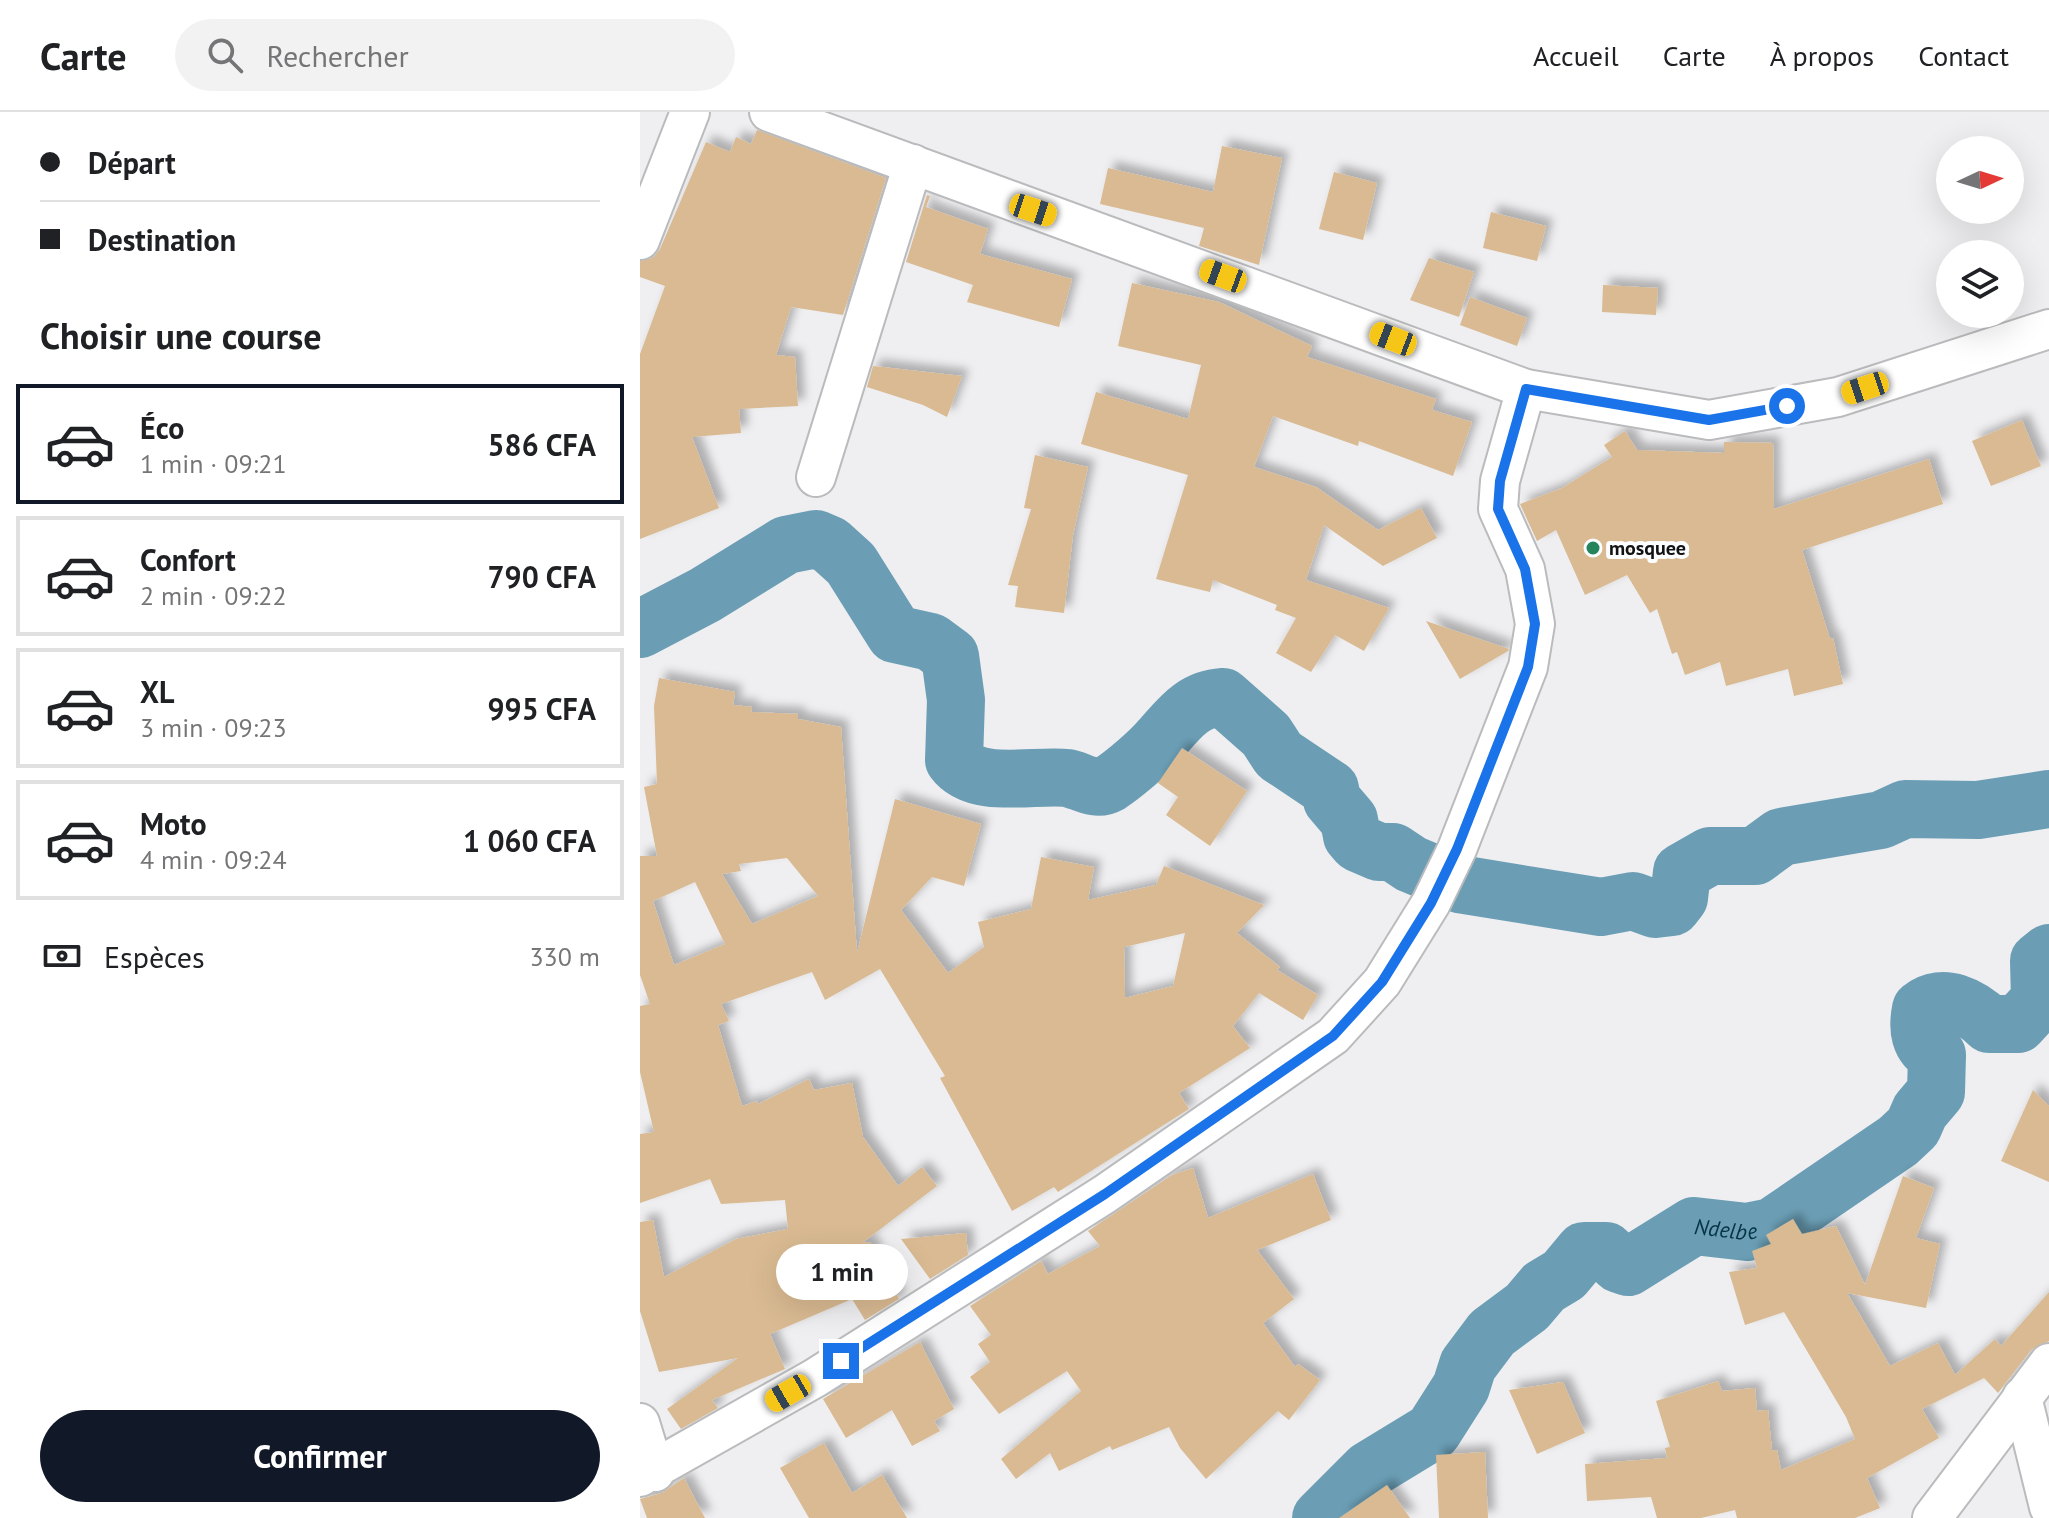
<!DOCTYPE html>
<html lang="fr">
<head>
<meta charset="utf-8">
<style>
	:root { --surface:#fff; --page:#f2f2f2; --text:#202124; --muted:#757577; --line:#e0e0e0; --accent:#111827 }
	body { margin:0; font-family:"PT Sans",sans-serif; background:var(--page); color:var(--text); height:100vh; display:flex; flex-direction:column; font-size:30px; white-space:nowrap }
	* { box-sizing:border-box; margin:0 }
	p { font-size:26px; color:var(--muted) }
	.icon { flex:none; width:44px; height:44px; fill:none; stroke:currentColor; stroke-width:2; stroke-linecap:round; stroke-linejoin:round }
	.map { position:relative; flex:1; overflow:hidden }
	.details { display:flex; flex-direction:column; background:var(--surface); width:640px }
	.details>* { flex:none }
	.top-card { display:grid; align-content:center; height:176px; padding:0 40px; background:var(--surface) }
	.needle { width:52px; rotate:86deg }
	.buttons { position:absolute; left:1296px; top:24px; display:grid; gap:16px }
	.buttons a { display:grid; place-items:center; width:88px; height:88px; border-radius:50%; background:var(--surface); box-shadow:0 8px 32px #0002; font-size:40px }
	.end { position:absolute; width:36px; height:36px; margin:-18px; border:10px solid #1a73e8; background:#fff; box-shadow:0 0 0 4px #fff }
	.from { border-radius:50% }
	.bubble { position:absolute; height:56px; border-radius:28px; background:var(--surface); box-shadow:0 8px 32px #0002; font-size:26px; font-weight:600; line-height:56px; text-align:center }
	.car { position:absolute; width:24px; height:48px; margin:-24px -12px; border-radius:10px; box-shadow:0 0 6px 2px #0007; background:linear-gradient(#f5c518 24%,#345 0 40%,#f5c518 0 76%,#345 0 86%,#f5c518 0) }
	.top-card b { display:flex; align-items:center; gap:28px; height:76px; font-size:30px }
	.top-card b+b { border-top:2px solid var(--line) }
	.top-card i { width:20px; height:20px; background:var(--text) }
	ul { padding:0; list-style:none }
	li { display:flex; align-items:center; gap:24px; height:120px; margin:0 16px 12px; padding:0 24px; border:4px solid var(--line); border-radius:0px }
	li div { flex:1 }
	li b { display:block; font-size:30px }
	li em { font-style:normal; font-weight:600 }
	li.on { border-color:var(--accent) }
	li>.icon { width:72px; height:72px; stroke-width:1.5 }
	h2 { padding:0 40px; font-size:36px; line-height:96px }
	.pay { display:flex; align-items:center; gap:20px; height:88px; padding:0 40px; font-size:30px }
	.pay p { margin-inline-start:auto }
	.button { display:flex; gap:16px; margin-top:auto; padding:16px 40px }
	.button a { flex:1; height:92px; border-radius:48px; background:var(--accent); color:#fff; font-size:32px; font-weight:600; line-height:92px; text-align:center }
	header { display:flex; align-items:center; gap:48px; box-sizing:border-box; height:112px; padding:0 40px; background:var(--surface); border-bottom:2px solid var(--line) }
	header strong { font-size:38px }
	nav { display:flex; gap:44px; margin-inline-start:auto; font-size:28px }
	.search { width:560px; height:72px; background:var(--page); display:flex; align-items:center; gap:20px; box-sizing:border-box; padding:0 28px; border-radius:44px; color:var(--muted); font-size:30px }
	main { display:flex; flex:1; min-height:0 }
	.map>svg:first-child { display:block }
</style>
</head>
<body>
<header>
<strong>Carte</strong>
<div class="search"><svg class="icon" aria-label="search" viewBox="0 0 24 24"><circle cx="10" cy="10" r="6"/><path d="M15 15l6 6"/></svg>Rechercher</div>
<nav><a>Accueil</a><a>Carte</a><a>À propos</a><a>Contact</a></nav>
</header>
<main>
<section class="details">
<div class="top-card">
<b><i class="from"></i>Départ</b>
<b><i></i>Destination</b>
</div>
<h2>Choisir une course</h2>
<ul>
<li class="on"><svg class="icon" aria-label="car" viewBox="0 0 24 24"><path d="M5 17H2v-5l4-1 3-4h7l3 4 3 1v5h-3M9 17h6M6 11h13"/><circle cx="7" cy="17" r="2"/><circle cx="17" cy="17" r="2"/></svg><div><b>Éco</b><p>1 min · 09:21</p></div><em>586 CFA</em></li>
<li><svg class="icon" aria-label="car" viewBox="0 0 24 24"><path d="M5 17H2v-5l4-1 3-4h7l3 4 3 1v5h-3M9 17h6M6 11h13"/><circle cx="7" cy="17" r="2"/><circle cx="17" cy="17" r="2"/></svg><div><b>Confort</b><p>2 min · 09:22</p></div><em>790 CFA</em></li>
<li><svg class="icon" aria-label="car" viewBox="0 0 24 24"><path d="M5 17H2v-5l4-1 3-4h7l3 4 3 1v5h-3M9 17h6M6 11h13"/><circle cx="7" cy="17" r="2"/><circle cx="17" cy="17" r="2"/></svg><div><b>XL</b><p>3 min · 09:23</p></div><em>995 CFA</em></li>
<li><svg class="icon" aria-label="car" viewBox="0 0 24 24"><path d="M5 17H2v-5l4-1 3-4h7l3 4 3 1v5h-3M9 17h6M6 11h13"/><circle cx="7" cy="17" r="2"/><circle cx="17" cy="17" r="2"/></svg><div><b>Moto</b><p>4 min · 09:24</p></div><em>1 060 CFA</em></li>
</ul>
<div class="pay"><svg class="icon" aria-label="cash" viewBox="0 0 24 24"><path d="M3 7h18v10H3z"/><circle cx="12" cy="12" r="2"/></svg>Espèces<p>330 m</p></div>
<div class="button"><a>Confirmer</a></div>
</section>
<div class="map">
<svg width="1409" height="1406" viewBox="0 0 1409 1406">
	<defs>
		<filter id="shadow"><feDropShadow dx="7" dy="-7" stdDeviation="4" flood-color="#0004"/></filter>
	</defs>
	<rect width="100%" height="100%" fill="#efeff1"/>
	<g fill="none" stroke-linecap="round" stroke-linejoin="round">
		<g stroke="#6b9eb5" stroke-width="58">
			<path d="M0 517 65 483 146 433 176 427 190 433 211 452 255 522 291 530 310 544 316 588 314 648C336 678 396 662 427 666 440 668 455 680 469 672 483 663 509 641 520 628 539 607 552 587 583 585L626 623 639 643 690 677 692 688 709 708 712 724 718 731 739 740H753L771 752 819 772 961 795 993 789 1015 797 1032 795 1039 786 1042 760 1070 744H1115L1141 725 1241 708 1265 697 1338 698 1409 687"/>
			<path id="s1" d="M681 1406 729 1358 793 1319 821 1275 828 1253 852 1221 887 1195 904 1175 924 1163 944 1139H966L979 1152 988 1155 1054 1114 1107 1120 1132 1115 1258 1029 1273 1015 1280 999 1296 980 1297 943C1279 934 1277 917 1281 897 1303 879 1332 895 1349 912H1378L1400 888 1399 849 1409 841"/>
		</g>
	</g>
	<g fill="#d9ba92" fill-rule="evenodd" filter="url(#shadow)">
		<polygon points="117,18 246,66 203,203 151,195 136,243 155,245 158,294 99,297 101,321 52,325 79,396 0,427 0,242 25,174 0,165 0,149 13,146 20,137 66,30 90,40 96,25 111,32"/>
		<polygon points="582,34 642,46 619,153 559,134 564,116 460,92 468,56 573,80"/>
		<polygon points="694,60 737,71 723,128 679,117"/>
		<polygon points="287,83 290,84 286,95 348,117 340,142 432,167 419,215 327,190 333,173 266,150"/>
		<polygon points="851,100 906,114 897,149 843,136"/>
		<polygon points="789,146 834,160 819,205 770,188"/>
		<polygon points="492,171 579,190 672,234 667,245 796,287 792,298 832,310 813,364 719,329 718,334 633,304 614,355 676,375 738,418 781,396 797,426 743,454 684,413 666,468 749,496 724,539 695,523 671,560 636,541 656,506 635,498 637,493 573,468 570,480 516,467 548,363 441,332 456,280 548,307 561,253 478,234"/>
		<polygon points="963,173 1018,176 1016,203 962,200"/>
		<polygon points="830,185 887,206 877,234 820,213"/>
		<polygon points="233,254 322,264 307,305 283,293 227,275"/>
		<polygon points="1382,308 1401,354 1351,374 1332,329"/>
		<polygon points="985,319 997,338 1084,341 1084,330 1133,331 1134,397 1289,347 1303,392 1162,438 1190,527 1193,526 1203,572 1154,584 1148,557 1086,574 1080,550 1045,563 1037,540 1032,542 1017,497 1010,501 987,463 945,483 916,418 897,429 880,392 922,376 972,345 964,333"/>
		<polygon points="395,343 448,355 433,423 424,501 375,495 378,474 368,473 391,397 384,396"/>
		<polygon points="786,509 869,537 868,539 820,567"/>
		<path d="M19 566 95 580 93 593 112 595 111 600 158 602V607L201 615 217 841 255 687 341 712 324 774 292 765 261 798 308 861 344 835 338 810 391 797 401 745 454 755 448 788 516 773 524 754 624 793 597 821 640 855 637 858 678 883 663 908 619 881 593 914 610 936 539 981 549 997 418 1080 414 1075 372 1099 300 966 305 964 240 857 185 888 172 860 81 892 89 909 78 913 102 994 117 989 118 992 169 967 174 978 212 971 223 1025 258 1074 282 1055 297 1074 222 1131 230 1130 259 1187 225 1208 212 1187 130 1222 145 1257 72 1288 78 1296 41 1317 27 1297 98 1246 19 1260 0 1199V1110L13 1108 24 1165 96 1127 148 1117 145 1088 81 1092 70 1067 0 1091V1022L14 1020 0 960V894L10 892 0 863V744H17L4 675 17 672 14 594ZM147 746 178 784 112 812 82 762 101 759 99 752ZM55 770 85 832 34 853 13 789ZM545 821 533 874 485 886 484 835Z"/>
		<polygon points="542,636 607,679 570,734 526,703 538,685 518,671"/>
		<polygon points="1393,978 1409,994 1409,1070 1361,1049"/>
		<polygon points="553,1056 568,1106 673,1062 691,1108 617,1138 654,1187 623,1211 655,1255 658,1252 680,1268 649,1308 638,1299 566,1367 540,1336 529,1315 472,1338 470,1334 419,1359 410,1341 376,1367 361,1347 441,1279 427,1259 359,1302 330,1265 350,1250 338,1232 351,1223 330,1194 401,1149 408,1162 460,1134 448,1119 532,1063"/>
		<polygon points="1263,1064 1294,1076 1276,1126 1300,1132 1286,1196 1207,1181 1250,1254 1298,1231 1315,1263 1355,1227 1361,1234 1409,1180 1409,1229 1391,1238 1358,1281 1344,1266 1282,1297 1299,1326 1227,1366 1240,1396 1215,1406 1097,1406 1095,1398 1061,1406 1017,1406 1011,1385 947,1389 945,1352 1027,1346 1025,1336 1030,1335 1016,1289 1078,1269 1082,1279 1115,1276 1117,1299 1128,1298 1132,1339 1137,1338 1141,1358 1215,1327 1206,1305 1144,1200 1105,1213 1089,1160 1117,1156 1112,1139 1131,1132 1126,1123 1153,1107 1162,1122 1196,1114 1225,1173"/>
		<polygon points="326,1121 328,1143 290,1167 261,1127"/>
		<polygon points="280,1230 314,1297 294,1309 300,1319 272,1334 252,1298 206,1326 183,1287"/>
		<polygon points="923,1270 945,1321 897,1342 869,1278"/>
		<polygon points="184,1331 212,1381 242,1363 267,1406 169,1406 140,1356"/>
		<polygon points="845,1340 848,1406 799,1406 796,1343"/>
		<polygon points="44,1366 65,1406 7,1406 0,1387 22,1381"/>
		<polygon points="747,1373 770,1406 699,1406"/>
	</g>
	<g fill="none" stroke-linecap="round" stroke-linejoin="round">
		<g stroke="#babbbd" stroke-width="42">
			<g id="minor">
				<polyline points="129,0 886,277 1069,308 1198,285 1409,217"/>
				<polyline points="0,128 50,0"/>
				<polyline points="176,365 273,52"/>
				<polyline points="1382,1285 1409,1395"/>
				<polyline points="0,1311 15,1360"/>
				<polyline points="0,1365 175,1266 465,1082 693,924 742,870 791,791 817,737 888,555 895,512 885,457 858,397 860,369 886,277"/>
				<polyline points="1292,1406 1409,1251"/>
			</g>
		</g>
		<use href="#minor" stroke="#fff" stroke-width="38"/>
	</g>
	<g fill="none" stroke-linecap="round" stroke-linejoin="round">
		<polyline stroke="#1a73e8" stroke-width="10" points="201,1249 465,1082 693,924 742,870 791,791 817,737 888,555 895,512 885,457 858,397 860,369 886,277 1069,308 1147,294"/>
	</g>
	<circle fill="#26845c" stroke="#fcfdff" stroke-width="3" cx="953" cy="436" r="8"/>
	<g text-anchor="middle" stroke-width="8" stroke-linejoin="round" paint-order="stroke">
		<g font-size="20" font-weight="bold" fill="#121213" stroke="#fcfdff" text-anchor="start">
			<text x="969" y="443">mosquee</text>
		</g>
		<g font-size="22" font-style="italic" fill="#053445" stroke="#fcfdff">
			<text dy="8" stroke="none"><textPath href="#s1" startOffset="542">Ndelbe</textPath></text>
		</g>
	</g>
</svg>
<div class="buttons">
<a><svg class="needle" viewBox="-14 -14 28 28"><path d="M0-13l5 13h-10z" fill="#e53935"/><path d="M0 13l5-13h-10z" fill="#757577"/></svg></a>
<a><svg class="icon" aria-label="layers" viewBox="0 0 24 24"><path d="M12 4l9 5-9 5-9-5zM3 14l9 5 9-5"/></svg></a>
</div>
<i class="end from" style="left:1147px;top:294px"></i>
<i class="end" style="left:201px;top:1249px"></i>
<div class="bubble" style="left:136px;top:1132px;width:132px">1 min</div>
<i class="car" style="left:393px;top:98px;rotate:108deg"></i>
<i class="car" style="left:583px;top:164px;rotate:290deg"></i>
<i class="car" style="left:753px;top:227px;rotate:291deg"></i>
<i class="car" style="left:1225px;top:276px;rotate:252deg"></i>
<i class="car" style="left:148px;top:1281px;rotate:240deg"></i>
</div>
</main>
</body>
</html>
